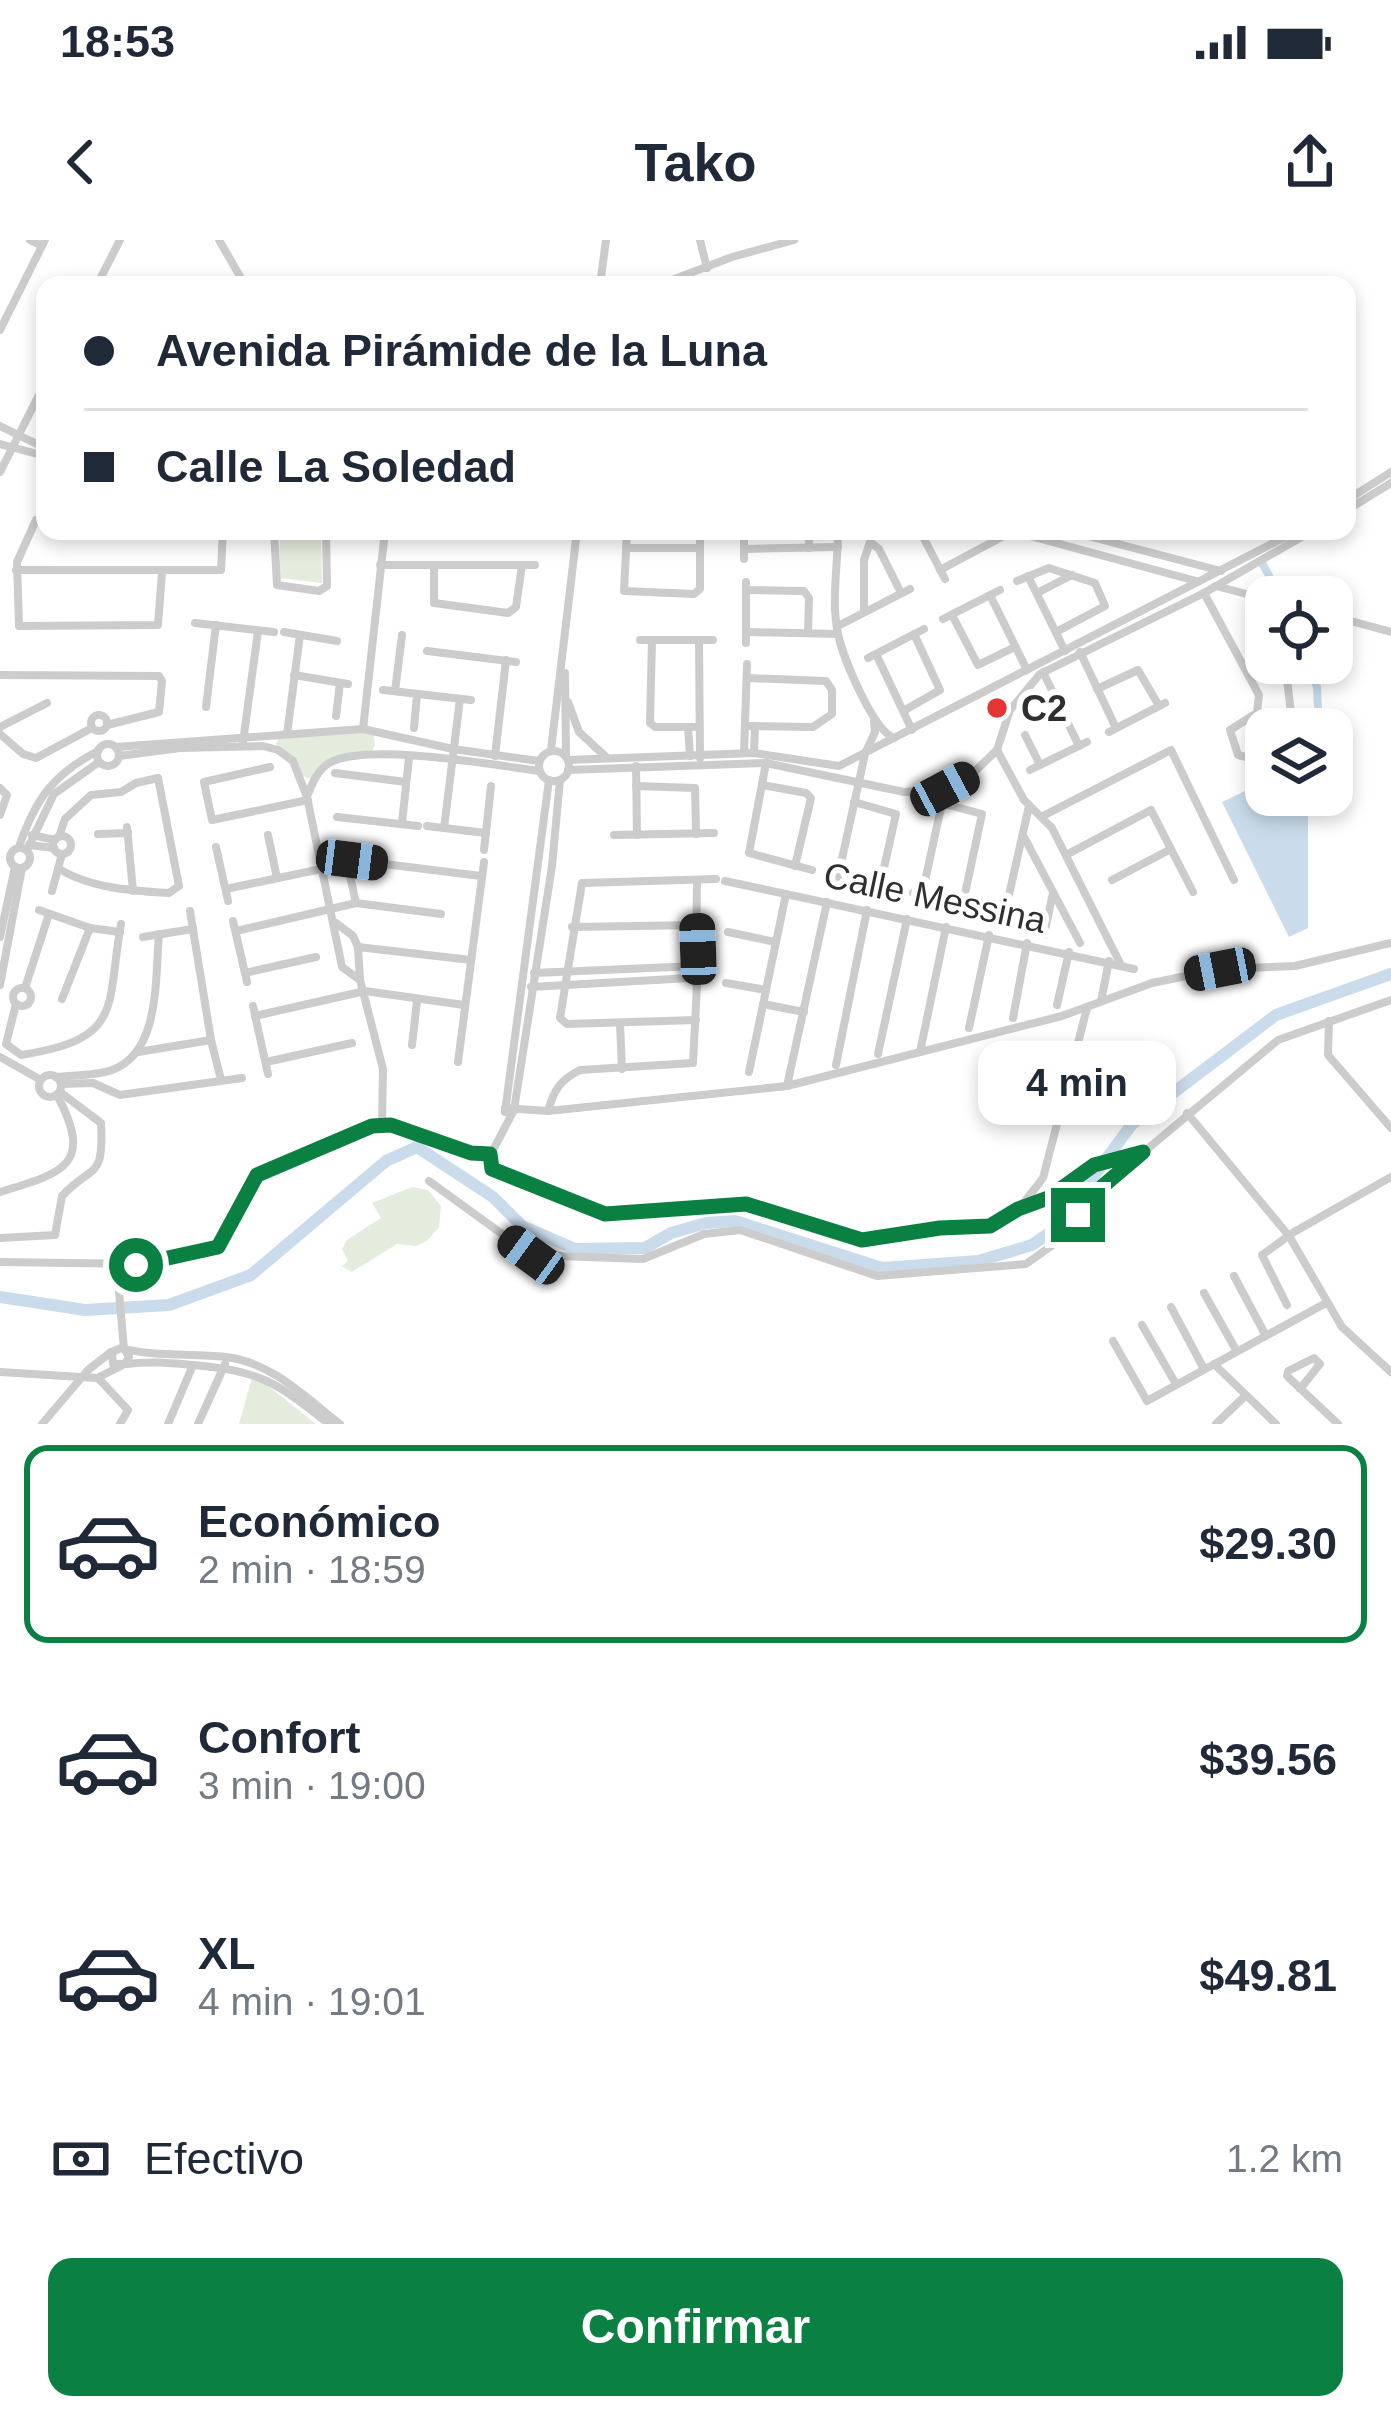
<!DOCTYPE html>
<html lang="es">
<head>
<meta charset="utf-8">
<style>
	:root { --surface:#fff; --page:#f6f6f7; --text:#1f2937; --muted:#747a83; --line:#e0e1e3; --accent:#0b8043 }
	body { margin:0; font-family:Arial,sans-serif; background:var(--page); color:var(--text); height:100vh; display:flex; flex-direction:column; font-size:45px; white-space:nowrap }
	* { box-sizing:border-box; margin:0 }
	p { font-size:39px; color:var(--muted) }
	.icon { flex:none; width:66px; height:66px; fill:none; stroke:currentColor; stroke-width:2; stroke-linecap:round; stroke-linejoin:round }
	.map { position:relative; height:1184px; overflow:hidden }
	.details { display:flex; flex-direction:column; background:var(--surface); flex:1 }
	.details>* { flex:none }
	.hud { position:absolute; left:36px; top:36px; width:1320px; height:264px; border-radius:24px; box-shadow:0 6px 18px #0003; display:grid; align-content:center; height:264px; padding:0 48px; background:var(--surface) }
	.fabs { position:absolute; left:1245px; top:336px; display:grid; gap:24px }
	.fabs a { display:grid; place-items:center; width:108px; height:108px; border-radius:24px; background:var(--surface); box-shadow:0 6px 18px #0003; font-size:60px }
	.end { position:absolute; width:54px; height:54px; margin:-27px; border:15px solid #0b8043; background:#fff; box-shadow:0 0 0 6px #fff }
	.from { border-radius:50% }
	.bubble { position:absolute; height:84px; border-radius:24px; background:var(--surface); box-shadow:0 6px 18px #0003; font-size:39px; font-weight:700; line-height:84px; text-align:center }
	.car { position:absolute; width:36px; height:72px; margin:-36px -18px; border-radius:15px; box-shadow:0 0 9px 3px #0007; background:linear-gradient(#222 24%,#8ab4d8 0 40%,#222 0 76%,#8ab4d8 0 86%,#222 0) }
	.hud b { display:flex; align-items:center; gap:42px; height:114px; font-size:45px }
	.hud b+b { border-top:3px solid var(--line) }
	.hud i { width:30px; height:30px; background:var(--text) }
	ul { padding:21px 0 0; list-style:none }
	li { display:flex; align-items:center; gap:36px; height:198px; margin:0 24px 18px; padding:0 24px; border:6px solid transparent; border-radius:24px }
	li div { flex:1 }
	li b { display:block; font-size:45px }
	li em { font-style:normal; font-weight:700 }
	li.selected { border-color:var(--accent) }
	li>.icon { width:108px; height:108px; stroke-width:1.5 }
	.pay { display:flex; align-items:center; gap:30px; height:132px; padding:0 48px; font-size:45px }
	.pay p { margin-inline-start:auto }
	.primary-button { display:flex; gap:24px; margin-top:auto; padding:24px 48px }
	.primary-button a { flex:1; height:138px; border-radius:24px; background:var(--accent); color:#fff; font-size:48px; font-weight:700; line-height:138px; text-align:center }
	.status { display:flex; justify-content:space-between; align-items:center; height:84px; padding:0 60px; background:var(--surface); direction:ltr }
	.status svg { height:33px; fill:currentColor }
	header { display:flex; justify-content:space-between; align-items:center; height:156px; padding:0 48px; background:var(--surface); font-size:54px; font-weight:700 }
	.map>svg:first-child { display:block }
</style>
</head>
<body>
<div class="status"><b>18:53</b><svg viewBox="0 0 49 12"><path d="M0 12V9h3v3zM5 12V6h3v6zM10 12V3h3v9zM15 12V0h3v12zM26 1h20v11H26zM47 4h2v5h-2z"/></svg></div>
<header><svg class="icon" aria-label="back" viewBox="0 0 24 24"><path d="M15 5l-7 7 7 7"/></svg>Tako<svg class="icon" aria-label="share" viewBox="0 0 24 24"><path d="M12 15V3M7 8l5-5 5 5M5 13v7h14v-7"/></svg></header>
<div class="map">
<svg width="1391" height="1184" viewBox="0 0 1391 1184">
	<rect width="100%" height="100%" fill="#fff"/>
	<g fill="#e4ecdd">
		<polygon points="280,291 321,291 322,343 279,338"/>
		<polygon points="373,491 375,505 370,515 331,522 310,539 301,535 276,504 280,496"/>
		<polygon points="412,947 428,950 441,966 439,987 427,1001 416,1006 397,1004 352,1032 342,1026 348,1021 342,1009 347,1000 381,978 372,963"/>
		<polygon points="253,1134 316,1184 239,1184"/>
	</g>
	<polygon fill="#cadcec" points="1266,541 1266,555 1308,555 1308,688 1289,697 1222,562"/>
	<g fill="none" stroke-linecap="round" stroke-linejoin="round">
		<g stroke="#cadcec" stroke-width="8">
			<polyline points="1262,323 1272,341"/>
			<polyline points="1278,353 1280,357"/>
			<polyline points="1308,423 1317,447 1319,489"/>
		</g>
		<polyline stroke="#cadcec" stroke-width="12" points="0,1057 85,1070 169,1065 251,1035 386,921 417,907 493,957 522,986 575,1009 645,1008 671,993 706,983 735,981 882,1028 978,1021 1032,1005 1055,989 1132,884 1276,775 1391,734"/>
		<g stroke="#ccc" stroke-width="8">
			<polyline points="30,0 42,6"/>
			<polyline points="219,0 245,45"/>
			<polyline points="700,0 707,28"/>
			<polyline points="97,45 120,0"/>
			<polyline points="600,45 606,0"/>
			<polyline points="659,45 732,17 794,0"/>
			<polyline points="0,90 45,0"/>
			<polyline points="0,186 45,208"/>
			<polyline points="0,204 45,216"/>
			<polyline points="0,232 45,143"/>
			<polyline points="1347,260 1391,232"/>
			<polyline points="1347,270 1391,243"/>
			<polyline points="45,276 36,280 17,322 19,386 158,385 162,332"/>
			<polyline points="274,291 277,345 319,351 327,346 326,291"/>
			<polyline points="627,291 624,351 694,354 700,349 700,291"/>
			<path d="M838 291C838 323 831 363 838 394 843 418 873 490 894 498"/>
			<polyline points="920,291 945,339"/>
			<polyline points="1012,291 1196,341"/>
			<polyline points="1069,291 1221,331"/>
			<polyline points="626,308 700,308"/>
			<polyline points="809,308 809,291"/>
			<polyline points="744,309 838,307"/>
			<polyline points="744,319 744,291"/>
			<polyline points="380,325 535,325"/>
			<polyline points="434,325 434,363 508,373 516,367 522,325"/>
			<polyline points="16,330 221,330 223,291"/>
			<polyline points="940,330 1013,291"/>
			<polyline points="1028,336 1065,411"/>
			<polyline points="1017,341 1049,328 1095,343 1105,366 1056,392"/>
			<polyline points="1216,346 1266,359"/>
			<polyline points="746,350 804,351 809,358 808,393"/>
			<polyline points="1037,353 1072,335"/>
			<polyline points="1204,353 1259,455 1257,473 1230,490 1238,515 1246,517 1266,507"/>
			<polyline points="990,355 1027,430"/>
			<polyline points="1255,356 1266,381"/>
			<polyline points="864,371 864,320 870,302 879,309 901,353"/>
			<polyline points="952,375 978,425 1015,407"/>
			<polyline points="1332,376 1391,392"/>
			<polyline points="943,379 1000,350"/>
			<polyline points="195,383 274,392"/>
			<polyline points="838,386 910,349"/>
			<polyline points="284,392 337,401"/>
			<polyline points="746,392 838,394"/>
			<polyline points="640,400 713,400"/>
			<polyline points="652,400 650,483 655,487 698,487"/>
			<polyline points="699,400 700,518"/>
			<polyline points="746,403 746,342"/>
			<polyline points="427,411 516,422"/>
			<polyline points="1080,412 1116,488"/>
			<polyline points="876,414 912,490"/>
			<polyline points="868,418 924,389"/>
			<polyline points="1285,423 1293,489"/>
			<polyline points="1043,432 1079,506"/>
			<polyline points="565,433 566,516"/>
			<polyline points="0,435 159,436 162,441 159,472 107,485"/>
			<polyline points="294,435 348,444"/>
			<polyline points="1097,449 1138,430 1159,466"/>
			<polyline points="383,450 471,460"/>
			<polyline points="395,451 402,395"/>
			<polyline points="568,462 579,492 606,517"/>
			<polyline points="206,467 216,385"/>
			<polyline points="905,470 940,450 914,394"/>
			<circle cx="99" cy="483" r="8"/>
			<polyline points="336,476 340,443"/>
			<polyline points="745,486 813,487 832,474 832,450 826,441 747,438"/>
			<polyline points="0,487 47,463"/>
			<polyline points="688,487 690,516"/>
			<polyline points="414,488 417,455"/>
			<polyline points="363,489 385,291"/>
			<polyline points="1109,492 1165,463"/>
			<polyline points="0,494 23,514 36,518 92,488"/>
			<polyline points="287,494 300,395"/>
			<polyline points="1025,495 1040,525"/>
			<polyline points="243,502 258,391"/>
			<circle cx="108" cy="515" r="11"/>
			<polyline points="116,507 363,489 453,509 539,521"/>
			<polyline points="551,510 577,291"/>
			<polyline points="997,510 1024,560 1052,588 1121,725"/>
			<circle cx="554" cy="526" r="15"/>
			<polyline points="744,513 747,424"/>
			<polyline points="754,513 755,486"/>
			<polyline points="119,516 180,508 263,506 278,510 293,521 307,557 342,727 360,740"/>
			<polyline points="495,516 506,420"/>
			<polyline points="568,520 754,513 839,526 1297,291"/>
			<polyline points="766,523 749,613 812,630"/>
			<polyline points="636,526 637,595"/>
			<polyline points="270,527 204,542 212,580 308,560"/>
			<polyline points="568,530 766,523 904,552 945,549 971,535 997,510 1010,470 1040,434 1204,353 1312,291"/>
			<polyline points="1030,530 1087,502"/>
			<polyline points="335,533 406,542"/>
			<polyline points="762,545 806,553 811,558 795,626"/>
			<polyline points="636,546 695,548 696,594"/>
			<polyline points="0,548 7,555 0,575"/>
			<path d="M308 554C313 542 317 531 329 523 367 502 494 525 539 531"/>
			<polyline points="854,562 896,574 880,646"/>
			<polyline points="941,563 982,574 963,663"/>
			<polyline points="337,577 418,586"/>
			<polyline points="1041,577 1171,510 1234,640"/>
			<polyline points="402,583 409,518"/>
			<polyline points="427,586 486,593"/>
			<polyline points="127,587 133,651"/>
			<polyline points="444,588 460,459"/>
			<polyline points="98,594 128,593"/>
			<polyline points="32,595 55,600"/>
			<polyline points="268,595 277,638"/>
			<polyline points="614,595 714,593"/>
			<polyline points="1023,595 1080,703"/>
			<circle cx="62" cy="605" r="9"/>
			<polyline points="29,605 54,608"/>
			<path d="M19 607C35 560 53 534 98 511"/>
			<polyline points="216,607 228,661"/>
			<circle cx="20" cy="618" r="10"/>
			<polyline points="27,610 54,554 99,522"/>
			<polyline points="484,610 491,546"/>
			<polyline points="1066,615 1151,570 1193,652"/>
			<path d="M58 628C88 648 134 651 169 653L179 646 158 538 136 543 121 552 91 555 65 579 59 597"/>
			<polyline points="826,635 890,648"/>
			<polyline points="838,637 865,514 875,492 874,481"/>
			<polyline points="1112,640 1171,609"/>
			<polyline points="725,641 1134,729"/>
			<polyline points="226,649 321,629"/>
			<polyline points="52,651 62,614"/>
			<polyline points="913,653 972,666"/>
			<polyline points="922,655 945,549"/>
			<polyline points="356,663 348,627 352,620 481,636"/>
			<polyline points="39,670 90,688 120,692"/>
			<polyline points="190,671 211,800 221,840"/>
			<polyline points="233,681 247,742"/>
			<polyline points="336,683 353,696 358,707 360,740 383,829 382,884"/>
			<polyline points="1002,686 1029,566"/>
			<polyline points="572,687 698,685"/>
			<polyline points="236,691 356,663 441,674"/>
			<polyline points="728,692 775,702"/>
			<polyline points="1044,695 1053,653"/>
			<polyline points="0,697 15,627"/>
			<polyline points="143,697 193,689"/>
			<polyline points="358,707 471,720"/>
			<polyline points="245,733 316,717"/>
			<polyline points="534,733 696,726 697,640"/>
			<polyline points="726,743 766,750"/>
			<polyline points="0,745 22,628"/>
			<path d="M531 747 690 738 697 745 693 823 580 830C560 840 554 850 548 871"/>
			<polyline points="25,748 49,674"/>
			<circle cx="22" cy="757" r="9"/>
			<polyline points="62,759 90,688"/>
			<polyline points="1101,761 1109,721"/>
			<path d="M16 764 6 804 21 815C125 799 106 767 121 684"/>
			<polyline points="763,764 804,772"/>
			<polyline points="1057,765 1069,712"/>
			<polyline points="253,766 268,834"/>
			<polyline points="255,776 365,751 464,765"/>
			<polyline points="1013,778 1027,703"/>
			<polyline points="696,780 567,784 560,778 582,643 716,639"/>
			<polyline points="1329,781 1328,815 1391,888"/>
			<polyline points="620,784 622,829"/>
			<polyline points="969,788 989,695"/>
			<polyline points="412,805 417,761"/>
			<polyline points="138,812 211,800"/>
			<polyline points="920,812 946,687"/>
			<polyline points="878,814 907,679"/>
			<polyline points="0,817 41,840"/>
			<polyline points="266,822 352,803"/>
			<polyline points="458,822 484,622"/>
			<polyline points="836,825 867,670"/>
			<polyline points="749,832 786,654"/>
			<circle cx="50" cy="846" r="11"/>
			<path d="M56 837C74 835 95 836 112 830 161 813 155 736 159 694"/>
			<polyline points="61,844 93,843 120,855 242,838"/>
			<polyline points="787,846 827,662"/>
			<polyline points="505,868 548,871 787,846 1062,776 1152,743 1220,729 1295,726 1391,703"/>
			<polyline points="505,872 549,540"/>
			<polyline points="1187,873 1289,996 1342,1087 1391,1132"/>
			<polyline points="491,914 492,929 605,973 746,964 862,1000 940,988 990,987 1019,969 1043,938 1087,768"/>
			<polyline points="429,941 531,1015 643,1019 704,994 740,990 877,1036 1026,1024 1054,1004 1103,946 1278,800 1391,760"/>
			<path d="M0 952C62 933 95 926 57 855"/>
			<polyline points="1021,969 1048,958 1094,925 1141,913"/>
			<path d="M0 998 55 995 62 956C93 923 104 941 101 883L60 852"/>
			<path d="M0 1022 141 1024 213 1010 221 1003 257 935 372 886C413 880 450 916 491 914L514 870 552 626 560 540"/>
			<polyline points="106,1024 118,1040 124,1109"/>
			<polyline points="1234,1036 1266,1096"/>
			<polyline points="1204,1053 1236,1110"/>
			<polyline points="1287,1065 1262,1015 1294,992 1391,937"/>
			<polyline points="1171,1067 1204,1129"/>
			<polyline points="1142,1085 1176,1144"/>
			<polyline points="1113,1101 1147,1161 1326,1063"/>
			<path d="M125 1110 129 1117 125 1124H113L112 1112 121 1108C154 1117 191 1113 226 1117 271 1122 305 1157 340 1184"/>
			<path d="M127 1124C150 1121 170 1123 193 1125 261 1131 276 1142 329 1184"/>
			<polyline points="1214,1124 1276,1184"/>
			<polyline points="0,1132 97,1138 121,1126"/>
			<polyline points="99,1139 128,1170 120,1184"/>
			<polyline points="1300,1149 1320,1124 1314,1118 1288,1131 1287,1136 1338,1184"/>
			<polyline points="42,1184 88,1130 111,1112"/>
			<polyline points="168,1184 193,1125"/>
			<polyline points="198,1184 225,1124"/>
			<polyline points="1216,1184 1245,1156"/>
		</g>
	</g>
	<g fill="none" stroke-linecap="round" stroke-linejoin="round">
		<polyline stroke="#0b8043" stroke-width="15" points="136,1025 218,1007 257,935 372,886 391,885 471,913 490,914 492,929 605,974 746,964 862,1000 940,988 990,986 1018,969 1048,958 1094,925 1143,912 1103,946 1078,975"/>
	</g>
	<circle fill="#e33534" stroke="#fff" stroke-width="4.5" cx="997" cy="468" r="12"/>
	<g text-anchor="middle" stroke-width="12" stroke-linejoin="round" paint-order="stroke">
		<g font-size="36" font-weight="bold" fill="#2f2f2f" stroke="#fff" text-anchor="start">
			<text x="1021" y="481">C2</text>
		</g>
		<g font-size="36" fill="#2f2f2f" stroke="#fff">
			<text transform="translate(935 657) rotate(12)" y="13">Calle Messina</text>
		</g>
	</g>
</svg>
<div class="fabs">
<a><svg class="icon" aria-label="locate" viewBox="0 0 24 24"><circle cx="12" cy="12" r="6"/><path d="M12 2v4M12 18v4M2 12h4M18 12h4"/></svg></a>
<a><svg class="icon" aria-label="layers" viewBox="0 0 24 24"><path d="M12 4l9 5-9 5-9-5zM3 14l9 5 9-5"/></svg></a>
</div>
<i class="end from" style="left:136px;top:1025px"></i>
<i class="end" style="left:1078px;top:975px"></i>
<div class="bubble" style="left:978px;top:801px;width:198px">4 min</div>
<i class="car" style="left:945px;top:549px;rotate:62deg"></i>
<i class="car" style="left:352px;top:620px;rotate:97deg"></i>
<i class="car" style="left:698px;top:709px;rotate:358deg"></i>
<i class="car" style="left:1220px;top:729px;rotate:259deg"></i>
<i class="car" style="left:531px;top:1015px;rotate:306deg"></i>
<div class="hud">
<b><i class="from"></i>Avenida Pirámide de la Luna</b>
<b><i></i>Calle La Soledad</b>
</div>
</div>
<section class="details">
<ul>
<li class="selected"><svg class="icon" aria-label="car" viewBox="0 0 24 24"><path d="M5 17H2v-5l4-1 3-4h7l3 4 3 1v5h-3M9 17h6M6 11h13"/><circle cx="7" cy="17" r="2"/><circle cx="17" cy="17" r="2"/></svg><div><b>Económico</b><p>2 min · 18:59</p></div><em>$29.30</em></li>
<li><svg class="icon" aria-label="car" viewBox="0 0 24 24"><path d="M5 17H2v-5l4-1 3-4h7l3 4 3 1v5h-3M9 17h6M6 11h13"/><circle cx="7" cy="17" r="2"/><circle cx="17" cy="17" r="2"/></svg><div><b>Confort</b><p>3 min · 19:00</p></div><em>$39.56</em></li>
<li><svg class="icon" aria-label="car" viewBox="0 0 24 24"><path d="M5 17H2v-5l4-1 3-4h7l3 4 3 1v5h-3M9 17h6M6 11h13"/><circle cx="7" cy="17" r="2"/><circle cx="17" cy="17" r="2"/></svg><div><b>XL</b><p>4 min · 19:01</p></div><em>$49.81</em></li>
</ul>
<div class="pay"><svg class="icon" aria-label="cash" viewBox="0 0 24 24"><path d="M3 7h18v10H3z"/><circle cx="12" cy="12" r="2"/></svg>Efectivo<p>1.2 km</p></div>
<div class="primary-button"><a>Confirmar</a></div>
</section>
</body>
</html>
